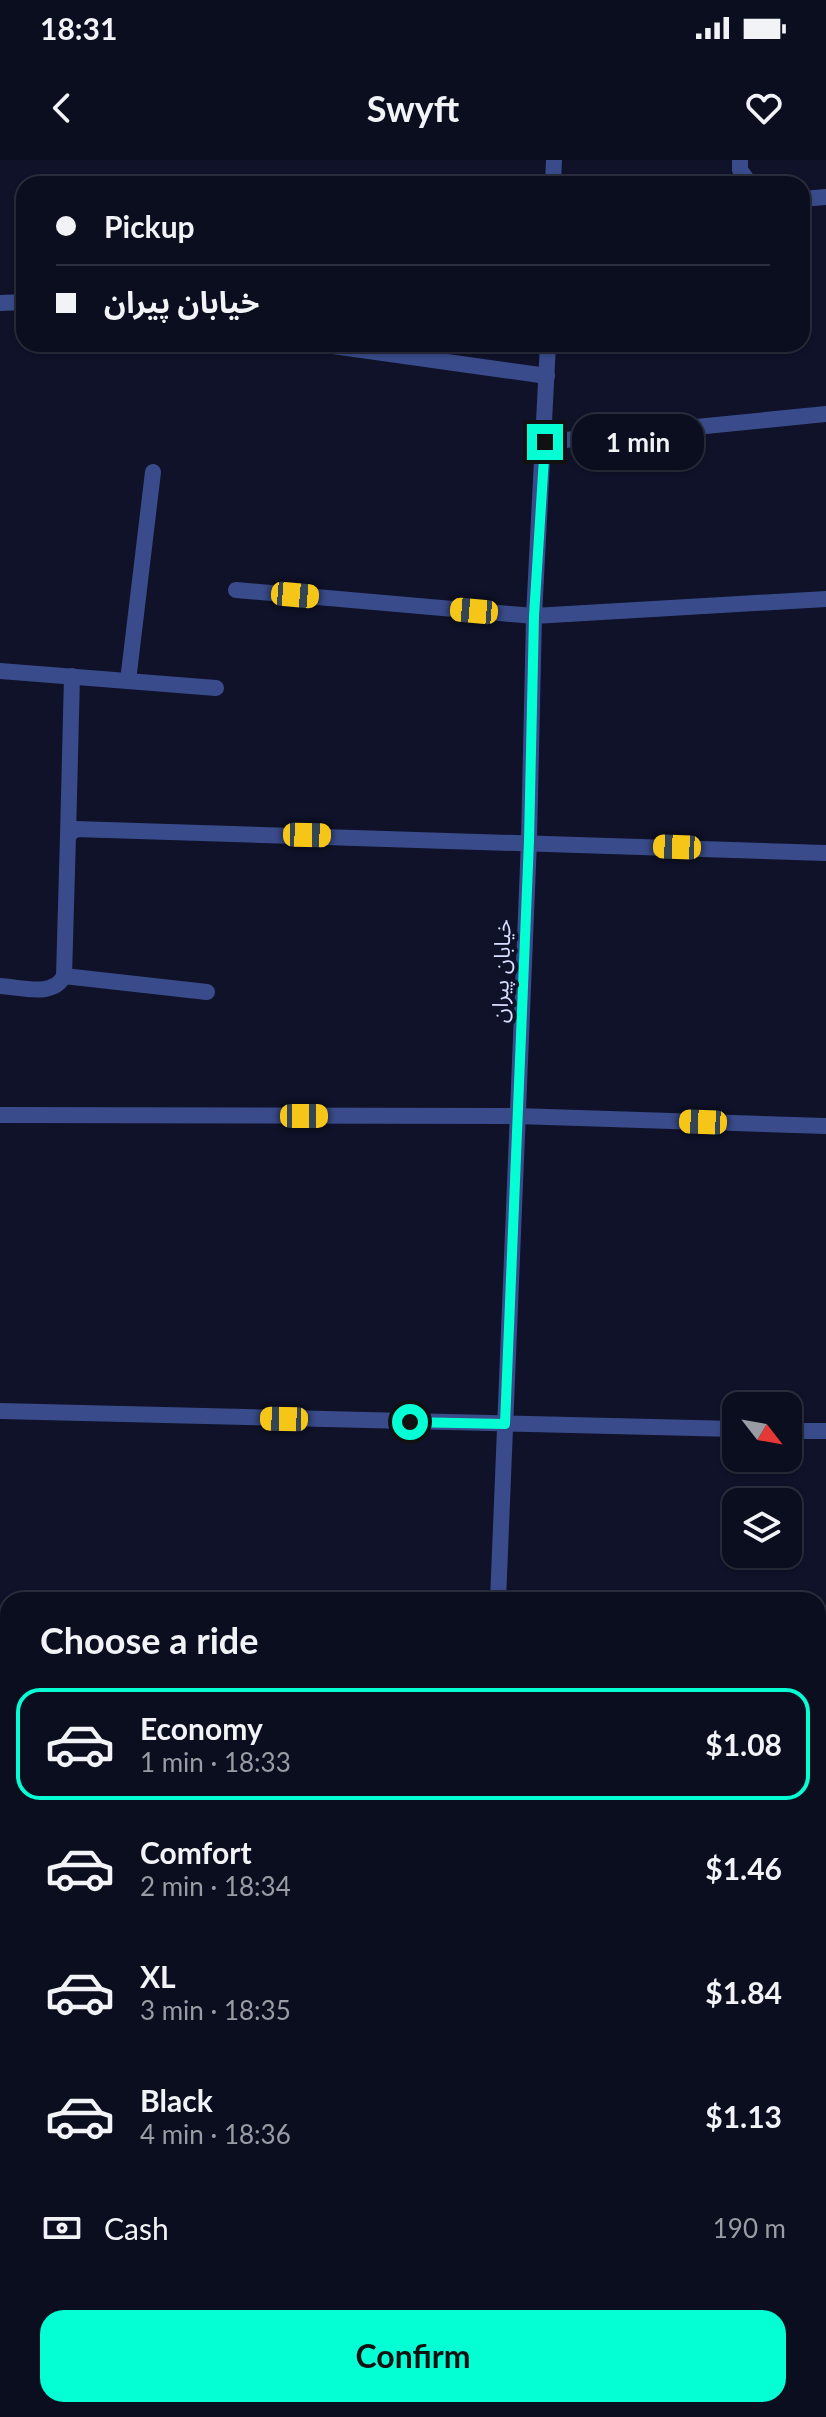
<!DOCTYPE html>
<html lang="en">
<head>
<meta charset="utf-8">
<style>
	:root { --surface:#0b0e1f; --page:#191c2c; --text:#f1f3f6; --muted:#9a9ca4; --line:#2b2e3d; --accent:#04ffd5 }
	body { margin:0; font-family:Lato,"Noto Sans Arabic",sans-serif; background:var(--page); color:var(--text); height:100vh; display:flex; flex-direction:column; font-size:30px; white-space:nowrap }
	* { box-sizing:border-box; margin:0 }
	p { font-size:26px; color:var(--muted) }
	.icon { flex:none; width:44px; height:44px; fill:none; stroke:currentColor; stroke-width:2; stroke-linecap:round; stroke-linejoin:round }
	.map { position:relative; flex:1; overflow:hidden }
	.panel { position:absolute; left:0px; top:1432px; width:826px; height:826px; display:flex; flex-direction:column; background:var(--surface); border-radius:24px 24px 0 0; box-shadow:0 2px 6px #0004,0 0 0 2px var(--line) }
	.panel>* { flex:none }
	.guide { position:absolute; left:16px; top:16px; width:794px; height:176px; border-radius:24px; box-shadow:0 2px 6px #0004,0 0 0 2px var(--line); display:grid; align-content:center; height:176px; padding:0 40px; background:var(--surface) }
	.needle { width:52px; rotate:121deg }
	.buttons { position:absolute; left:722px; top:1232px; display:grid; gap:16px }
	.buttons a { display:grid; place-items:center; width:80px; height:80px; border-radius:16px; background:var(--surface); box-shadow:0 2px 6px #0004,0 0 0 2px var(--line); font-size:40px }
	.end { position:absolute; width:36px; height:36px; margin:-18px; border:10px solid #04ffd5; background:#111; box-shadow:0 0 0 4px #111 }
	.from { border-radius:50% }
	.bubble { position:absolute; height:56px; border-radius:24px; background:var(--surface); box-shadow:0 2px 6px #0004,0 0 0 2px var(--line); font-size:26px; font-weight:700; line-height:56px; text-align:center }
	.car { position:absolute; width:24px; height:48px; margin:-24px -12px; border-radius:10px; box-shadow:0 0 6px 2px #0007; background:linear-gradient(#f5c518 24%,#345 0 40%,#f5c518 0 76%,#345 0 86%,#f5c518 0) }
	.guide b { display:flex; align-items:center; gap:28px; height:76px; font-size:30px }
	.guide b+b { border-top:2px solid var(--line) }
	.guide i { width:20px; height:20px; background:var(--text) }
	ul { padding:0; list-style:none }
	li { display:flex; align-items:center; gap:24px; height:112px; margin:0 16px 12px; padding:0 24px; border:4px solid transparent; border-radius:24px }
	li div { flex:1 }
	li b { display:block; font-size:30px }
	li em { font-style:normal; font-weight:700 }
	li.on { border-color:var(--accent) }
	li>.icon { width:72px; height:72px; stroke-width:1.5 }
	h2 { padding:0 40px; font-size:36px; line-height:96px }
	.pay { display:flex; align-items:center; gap:20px; height:88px; padding:0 40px; font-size:30px }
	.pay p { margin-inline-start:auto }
	.primary-button { display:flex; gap:16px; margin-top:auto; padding:16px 40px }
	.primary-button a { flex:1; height:92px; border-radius:24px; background:var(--accent); color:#111; font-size:32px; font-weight:700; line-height:92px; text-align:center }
	.status { display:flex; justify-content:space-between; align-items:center; height:56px; padding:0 40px; background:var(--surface); direction:ltr }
	.status svg { height:22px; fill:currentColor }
	header { display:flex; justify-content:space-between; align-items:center; height:104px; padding:0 40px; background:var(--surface); font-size:36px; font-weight:700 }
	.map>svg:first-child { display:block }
</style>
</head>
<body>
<div class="status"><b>18:31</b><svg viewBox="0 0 49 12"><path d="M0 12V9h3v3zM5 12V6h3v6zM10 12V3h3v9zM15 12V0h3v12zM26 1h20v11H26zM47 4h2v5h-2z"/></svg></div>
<header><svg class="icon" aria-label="back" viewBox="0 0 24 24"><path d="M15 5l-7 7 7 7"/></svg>Swyft<svg class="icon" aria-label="heart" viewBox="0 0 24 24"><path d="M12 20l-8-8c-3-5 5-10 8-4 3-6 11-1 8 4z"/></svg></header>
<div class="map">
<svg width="826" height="2257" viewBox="0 0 826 2257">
	<rect width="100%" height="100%" fill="#0f1229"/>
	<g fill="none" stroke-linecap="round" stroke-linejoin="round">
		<g stroke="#394b8a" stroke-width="16">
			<polyline points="740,0 740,10 750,24"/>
			<polyline points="553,24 554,0"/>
			<polyline points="802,39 826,37"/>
			<polyline points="0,143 24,142"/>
			<polyline points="319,184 547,216"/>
			<polyline points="545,282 826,254"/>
			<polyline points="236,430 534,456 826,439"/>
			<polyline points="0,511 216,528"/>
			<polyline points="128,521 153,312"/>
			<polyline points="68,676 72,516"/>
			<polyline points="64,816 207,832"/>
			<path d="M0 826C21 827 53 838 64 816L68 676 75 669 826 693"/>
			<polyline points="0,955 517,956 826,966"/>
			<polyline points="0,1251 736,1269"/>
			<polyline points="788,1271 826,1271"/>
			<polyline points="498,1440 529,681 534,456 548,184"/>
			<polyline points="0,1534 8,1534"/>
			<polyline points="818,1552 826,1553"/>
			<polyline points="818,2239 826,2239"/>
			<polyline points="0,2247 8,2247"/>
			<polyline points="91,2250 92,2257"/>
			<polyline points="429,2250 430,2257"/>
			<polyline points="796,2257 796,2250"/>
		</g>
		<g stroke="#985fff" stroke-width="24">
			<polyline points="818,1779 826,1779"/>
			<polyline points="0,1787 8,1787"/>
			<polyline points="818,1848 826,1847"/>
			<polyline points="0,1857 8,1857"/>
		</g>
	</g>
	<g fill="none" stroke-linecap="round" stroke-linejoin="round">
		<polyline stroke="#04ffd5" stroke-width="10" points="410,1262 505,1264 529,681 534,456 545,282"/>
	</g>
	<g text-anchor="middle" stroke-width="8" stroke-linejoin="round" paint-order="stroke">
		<g font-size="22" fill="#d8deff" stroke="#0f1229">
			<text transform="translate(501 811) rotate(-88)" y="8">خیابان پیران</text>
		</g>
	</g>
</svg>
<div class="buttons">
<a><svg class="needle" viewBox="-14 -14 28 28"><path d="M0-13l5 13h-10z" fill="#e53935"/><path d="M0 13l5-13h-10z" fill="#9a9ca4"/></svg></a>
<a><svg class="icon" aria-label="layers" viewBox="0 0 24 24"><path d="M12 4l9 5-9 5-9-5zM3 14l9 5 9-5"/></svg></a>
</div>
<i class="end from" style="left:410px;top:1262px"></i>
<i class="end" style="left:545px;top:282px"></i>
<div class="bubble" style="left:572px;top:254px;width:132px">1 min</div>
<i class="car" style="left:295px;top:435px;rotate:95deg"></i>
<i class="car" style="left:474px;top:451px;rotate:275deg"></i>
<i class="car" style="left:307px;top:675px;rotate:91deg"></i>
<i class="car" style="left:677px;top:687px;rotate:272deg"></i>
<i class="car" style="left:304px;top:956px;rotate:90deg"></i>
<i class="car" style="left:703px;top:962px;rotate:272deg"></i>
<i class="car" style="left:284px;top:1259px;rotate:271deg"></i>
<div class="guide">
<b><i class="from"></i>Pickup</b>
<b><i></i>خیابان پیران</b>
</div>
<section class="panel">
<h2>Choose a ride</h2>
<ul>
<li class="on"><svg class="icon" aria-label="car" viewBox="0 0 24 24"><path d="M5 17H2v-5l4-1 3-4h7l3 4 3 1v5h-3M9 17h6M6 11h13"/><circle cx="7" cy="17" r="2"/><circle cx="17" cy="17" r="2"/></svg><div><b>Economy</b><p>1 min · 18:33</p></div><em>$1.08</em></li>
<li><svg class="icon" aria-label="car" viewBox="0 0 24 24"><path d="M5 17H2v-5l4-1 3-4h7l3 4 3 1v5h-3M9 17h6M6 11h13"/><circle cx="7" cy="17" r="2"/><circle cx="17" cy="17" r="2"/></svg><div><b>Comfort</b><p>2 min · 18:34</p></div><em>$1.46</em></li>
<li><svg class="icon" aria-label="car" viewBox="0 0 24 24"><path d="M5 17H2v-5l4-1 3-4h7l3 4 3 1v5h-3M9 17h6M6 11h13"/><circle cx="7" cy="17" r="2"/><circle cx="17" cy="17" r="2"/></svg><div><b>XL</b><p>3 min · 18:35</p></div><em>$1.84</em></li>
<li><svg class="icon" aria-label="car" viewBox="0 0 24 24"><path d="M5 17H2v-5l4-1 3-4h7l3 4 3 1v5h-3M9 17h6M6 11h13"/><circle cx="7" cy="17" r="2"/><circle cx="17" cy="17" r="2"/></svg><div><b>Black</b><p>4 min · 18:36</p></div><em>$1.13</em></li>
</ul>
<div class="pay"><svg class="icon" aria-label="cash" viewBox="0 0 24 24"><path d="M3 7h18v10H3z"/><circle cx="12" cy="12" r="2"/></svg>Cash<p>190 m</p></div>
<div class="primary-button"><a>Confirm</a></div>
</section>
</div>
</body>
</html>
